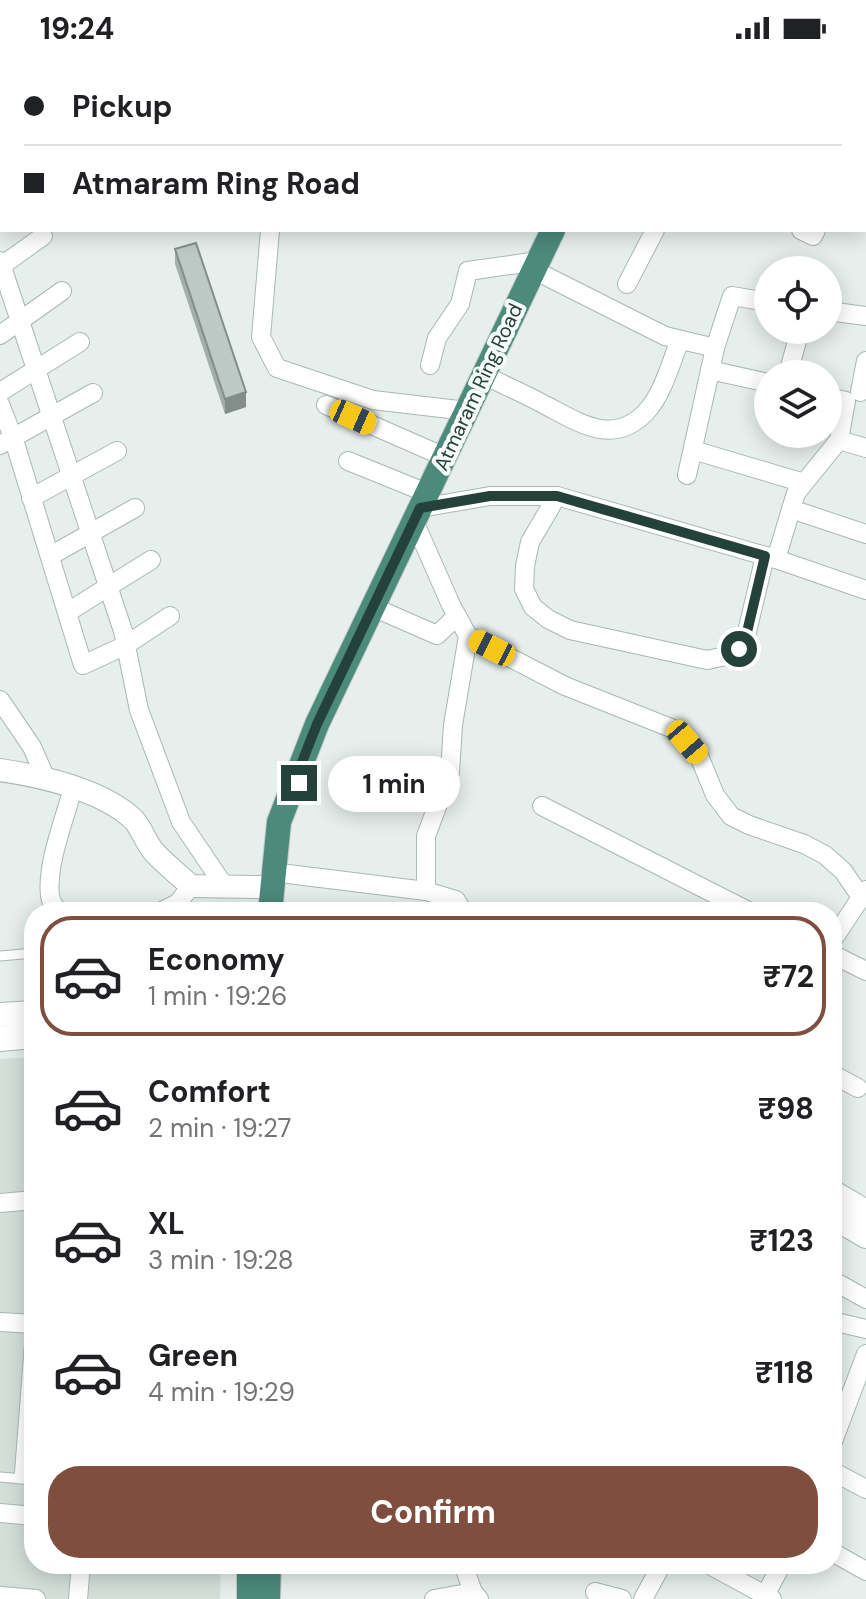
<!DOCTYPE html>
<html lang="en">
<head>
<meta charset="utf-8">
<style>
	:root { --surface:#fff; --page:#f2f2f2; --text:#202124; --muted:#757577; --line:#e0e0e0; --accent:#7f4e3f }
	body { margin:0; font-family:"DM Sans",sans-serif; background:var(--page); color:var(--text); height:100vh; display:flex; flex-direction:column; font-size:30px; white-space:nowrap }
	* { box-sizing:border-box; margin:0 }
	p { font-size:26px; color:var(--muted) }
	.icon { flex:none; width:44px; height:44px; fill:none; stroke:currentColor; stroke-width:2; stroke-linecap:round; stroke-linejoin:round }
	.map { position:relative; flex:1; overflow:hidden }
	.panel { position:absolute; left:24px; top:846px; width:818px; height:672px; display:flex; flex-direction:column; background:var(--surface); border-radius:32px; box-shadow:0 4px 20px #0003 }
	.panel>* { flex:none }
	.guide { position:absolute; left:0px; top:0px; width:866px; height:176px; box-shadow:0 4px 20px #0003; display:grid; align-content:center; height:176px; padding:0 24px; background:var(--surface) }
	.controls { position:absolute; left:754px; top:200px; display:grid; gap:16px }
	.controls a { display:grid; place-items:center; width:88px; height:88px; border-radius:50%; background:var(--surface); box-shadow:0 4px 20px #0003; font-size:40px }
	.end { position:absolute; width:36px; height:36px; margin:-18px; border:10px solid #24423a; background:#fff; box-shadow:0 0 0 4px #fff }
	.from { border-radius:50% }
	.bubble { position:absolute; height:56px; border-radius:28px; background:var(--surface); box-shadow:0 4px 20px #0003; font-size:26px; font-weight:700; line-height:56px; text-align:center }
	.car { position:absolute; width:24px; height:48px; margin:-24px -12px; border-radius:10px; box-shadow:0 0 6px 2px #0007; background:linear-gradient(#f5c518 24%,#345 0 40%,#f5c518 0 76%,#345 0 86%,#f5c518 0) }
	.guide b { display:flex; align-items:center; gap:28px; height:76px; font-size:30px }
	.guide b+b { border-top:2px solid var(--line) }
	.guide i { width:20px; height:20px; background:var(--text) }
	ul { padding:14px 0 0; list-style:none }
	li { display:flex; align-items:center; gap:24px; height:120px; margin:0 16px 12px; padding:0 8px; border:4px solid transparent; border-radius:32px }
	li div { flex:1 }
	li b { display:block; font-size:30px }
	li em { font-style:normal; font-weight:700 }
	li.on { border-color:var(--accent) }
	li>.icon { width:72px; height:72px; stroke-width:1.5 }
	.button { display:flex; gap:16px; margin-top:auto; padding:16px 24px }
	.button a { flex:1; height:92px; border-radius:32px; background:var(--accent); color:#fff; font-size:32px; font-weight:700; line-height:92px; text-align:center }
	.status { display:flex; justify-content:space-between; align-items:center; height:56px; padding:0 40px; background:var(--surface); direction:ltr }
	.status svg { height:22px; fill:currentColor }
	.map>svg:first-child { display:block }
</style>
</head>
<body>
<div class="status"><b>19:24</b><svg viewBox="0 0 49 12"><path d="M0 12V9h3v3zM5 12V6h3v6zM10 12V3h3v9zM15 12V0h3v12zM26 1h20v11H26zM47 4h2v5h-2z"/></svg></div>
<div class="map">
<svg width="866" height="1543" viewBox="0 0 866 1543">
	<rect width="100%" height="100%" fill="#e6efeb"/>
	<polygon fill="#d4dfda" points="34,1001 34,1508 221,1508 220,1543 0,1543 0,1003"/>
	<g fill="none" stroke-linecap="round" stroke-linejoin="round">
		<g stroke="#a8b8b2" stroke-width="11">
			<g id="service">
				<polyline points="381,0 381,2"/>
				<polyline points="0,900 34,897"/>
				<polyline points="0,1421 34,1424"/>
				<polyline points="19,1423 31,1268"/>
			</g>
		</g>
		<g stroke="#a8b8b2" stroke-width="20">
			<g id="minor">
				<polyline points="515,0 524,2"/>
				<polyline points="767,0 769,2"/>
				<polyline points="830,0 833,2"/>
				<polyline points="743,2 745,0"/>
				<polyline points="864,28 866,29"/>
				<polyline points="864,73 864,75"/>
				<polyline points="0,88 2,87"/>
				<polyline points="0,144 2,143"/>
				<polyline points="270,174 261,281 277,312 373,344 467,355"/>
				<polyline points="801,174 813,180 816,174"/>
				<polyline points="0,205 123,575 139,654 181,766 225,831"/>
				<polyline points="0,211 43,180"/>
				<polyline points="534,214 665,280 715,292"/>
				<polyline points="627,228 655,174"/>
				<polyline points="828,255 866,260"/>
				<polyline points="0,279 62,235"/>
				<polyline points="430,309 437,282 460,248 468,215 538,205"/>
				<polyline points="710,314 768,327"/>
				<polyline points="788,318 800,274"/>
				<path d="M490 322C508 331 527 339 545 349 578 366 613 391 646 356 663 338 671 306 680 284"/>
				<polyline points="0,336 80,286"/>
				<polyline points="860,336 866,305"/>
				<polyline points="0,348 14,384 83,609 126,589 170,560"/>
				<polyline points="326,349 445,401"/>
				<polyline points="839,384 866,392"/>
				<polyline points="0,389 93,337"/>
				<polyline points="693,394 804,427"/>
				<polyline points="348,405 427,437"/>
				<polyline points="687,419 715,292 732,240 768,246"/>
				<polyline points="557,440 530,486 525,510 524,533 533,551 548,563 570,574 707,604 730,599 739,593 747,576 765,500"/>
				<polyline points="31,442 117,395"/>
				<polyline points="420,452 490,440 557,440 776,503 866,534"/>
				<polyline points="791,453 866,478"/>
				<polyline points="414,465 451,549 468,580 565,630 671,672 699,700 715,739 731,760 749,769 804,788 825,799 843,815 861,841"/>
				<polyline points="50,500 135,452"/>
				<polyline points="776,503 796,437 839,384 846,345 828,341"/>
				<polyline points="373,551 437,579 457,560"/>
				<polyline points="68,556 151,504"/>
				<polyline points="0,644 32,691 46,723"/>
				<polyline points="542,750 750,856"/>
				<polyline points="288,818 426,835"/>
				<path d="M60 856C55 852 51 847 50 840 46 809 65 762 73 732"/>
				<polyline points="160,856 178,847 191,830"/>
				<polyline points="463,856 456,844 426,835 426,780 450,716 453,669 468,580"/>
				<polyline points="832,885 866,834"/>
				<polyline points="832,898 866,915"/>
				<polyline points="832,1018 858,1032"/>
				<polyline points="0,1147 34,1144"/>
				<polyline points="832,1224 866,1243"/>
				<polyline points="832,1265 866,1273"/>
				<polyline points="0,1266 34,1268"/>
				<polyline points="832,1388 866,1298"/>
				<polyline points="832,1415 866,1433"/>
				<polyline points="0,1457 34,1460"/>
				<polyline points="832,1496 866,1515"/>
				<polyline points="463,1508 473,1536 479,1543"/>
				<polyline points="708,1508 772,1543"/>
				<polyline points="595,1536 622,1543"/>
				<polyline points="0,1540 36,1543"/>
				<polyline points="78,1543 81,1508"/>
				<polyline points="434,1543 473,1536"/>
				<polyline points="643,1543 662,1508"/>
				<polyline points="763,1543 782,1508"/>
			</g>
		</g>
		<g stroke="#a8b8b2" stroke-width="24">
			<path id="tertiary" d="M0 714C41 720 103 734 134 764 142 773 146 787 154 796 165 808 179 819 191 830L262 831"/>
		</g>
		<g stroke="#a4bbb3" stroke-width="26">
			<g id="secondary">
				<polyline points="0,959 34,957"/>
				<polyline points="0,983 34,980"/>
				<polyline points="832,1136 866,1156"/>
				<polyline points="832,1160 866,1180"/>
			</g>
		</g>
		<g stroke="#c2cac8" stroke-width="26">
			<g id="trunk">
				<polyline points="635,2 636,0"/>
				<polyline points="270,856 279,766 317,668 553,174"/>
				<polyline points="249,1543 249,1508"/>
				<polyline points="268,1543 269,1508"/>
			</g>
		</g>
		<use href="#service" stroke="#fff" stroke-width="9"/>
		<use href="#minor" stroke="#fff" stroke-width="18"/>
		<use href="#tertiary" stroke="#fff" stroke-width="22"/>
		<use href="#secondary" stroke="#fff" stroke-width="24"/>
		<use href="#trunk" stroke="#4c8a7c" stroke-width="24"/>
	</g>
	<polygon fill="#a1aea9" points="175,193 246,351 225,358 175,208"/>
	<polygon fill="#838d89" points="246,336 246,351 225,358 225,343"/>
	<polygon fill="#bbcac4" stroke="#838d89" stroke-width="2" points="196,187 246,336 225,343 175,193"/>
	<g fill="none" stroke-linecap="round" stroke-linejoin="round">
		<polyline stroke="#24423a" stroke-width="10" points="299,727 302,706 317,668 420,452 490,440 557,440 765,500 747,576 739,593"/>
	</g>
	<g text-anchor="middle" stroke-width="8" stroke-linejoin="round" paint-order="stroke">
		<g font-size="20" fill="#24423a" stroke="#f7fbf9">
			<text transform="translate(478 331) rotate(-65)" y="7">Atmaram Ring Road</text>
		</g>
	</g>
</svg>
<div class="controls">
<a><svg class="icon" aria-label="locate" viewBox="0 0 24 24"><circle cx="12" cy="12" r="6"/><path d="M12 2v4M12 18v4M2 12h4M18 12h4"/></svg></a>
<a><svg class="icon" aria-label="layers" viewBox="0 0 24 24"><path d="M12 4l9 5-9 5-9-5zM3 14l9 5 9-5"/></svg></a>
</div>
<i class="end from" style="left:739px;top:593px"></i>
<i class="end" style="left:299px;top:727px"></i>
<div class="bubble" style="left:328px;top:700px;width:132px">1 min</div>
<i class="car" style="left:353px;top:361px;rotate:114deg"></i>
<i class="car" style="left:492px;top:592px;rotate:297deg"></i>
<i class="car" style="left:687px;top:686px;rotate:139deg"></i>
<div class="guide">
<b><i class="from"></i>Pickup</b>
<b><i></i>Atmaram Ring Road</b>
</div>
<section class="panel">
<ul>
<li class="on"><svg class="icon" aria-label="car" viewBox="0 0 24 24"><path d="M5 17H2v-5l4-1 3-4h7l3 4 3 1v5h-3M9 17h6M6 11h13"/><circle cx="7" cy="17" r="2"/><circle cx="17" cy="17" r="2"/></svg><div><b>Economy</b><p>1 min · 19:26</p></div><em>₹72</em></li>
<li><svg class="icon" aria-label="car" viewBox="0 0 24 24"><path d="M5 17H2v-5l4-1 3-4h7l3 4 3 1v5h-3M9 17h6M6 11h13"/><circle cx="7" cy="17" r="2"/><circle cx="17" cy="17" r="2"/></svg><div><b>Comfort</b><p>2 min · 19:27</p></div><em>₹98</em></li>
<li><svg class="icon" aria-label="car" viewBox="0 0 24 24"><path d="M5 17H2v-5l4-1 3-4h7l3 4 3 1v5h-3M9 17h6M6 11h13"/><circle cx="7" cy="17" r="2"/><circle cx="17" cy="17" r="2"/></svg><div><b>XL</b><p>3 min · 19:28</p></div><em>₹123</em></li>
<li><svg class="icon" aria-label="car" viewBox="0 0 24 24"><path d="M5 17H2v-5l4-1 3-4h7l3 4 3 1v5h-3M9 17h6M6 11h13"/><circle cx="7" cy="17" r="2"/><circle cx="17" cy="17" r="2"/></svg><div><b>Green</b><p>4 min · 19:29</p></div><em>₹118</em></li>
</ul>
<div class="button"><a>Confirm</a></div>
</section>
</div>
</body>
</html>
